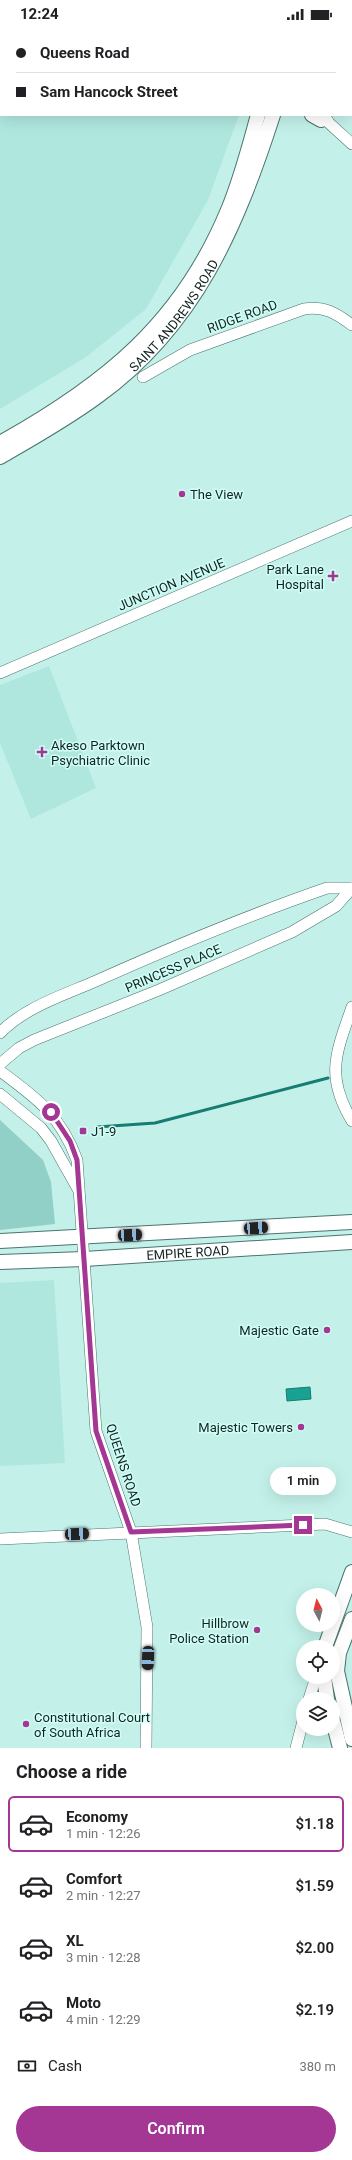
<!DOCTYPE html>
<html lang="en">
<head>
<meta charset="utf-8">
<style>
	:root { --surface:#fff; --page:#f2f2f2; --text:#202124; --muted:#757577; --line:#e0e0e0; --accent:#a43694 }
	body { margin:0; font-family:Roboto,sans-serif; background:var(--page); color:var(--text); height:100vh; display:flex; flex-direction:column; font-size:15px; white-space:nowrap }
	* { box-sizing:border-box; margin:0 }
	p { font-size:13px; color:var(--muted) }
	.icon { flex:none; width:22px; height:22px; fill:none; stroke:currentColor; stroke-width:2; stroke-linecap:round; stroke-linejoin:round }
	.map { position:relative; height:1720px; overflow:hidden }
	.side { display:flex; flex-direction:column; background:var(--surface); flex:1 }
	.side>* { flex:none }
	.top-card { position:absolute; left:0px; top:0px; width:352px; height:88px; box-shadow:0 4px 16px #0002; display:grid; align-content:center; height:88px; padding:0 16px; background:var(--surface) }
	.needle { width:26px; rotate:353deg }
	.controls { position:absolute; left:296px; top:1560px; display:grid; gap:8px }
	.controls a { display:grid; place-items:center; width:44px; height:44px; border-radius:50%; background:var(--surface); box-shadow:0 4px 16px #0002; font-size:20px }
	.end { position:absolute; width:18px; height:18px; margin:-9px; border:5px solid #a43694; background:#fff; box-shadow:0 0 0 2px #fff }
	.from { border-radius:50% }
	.bubble { position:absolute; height:28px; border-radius:14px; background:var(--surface); box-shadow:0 4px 16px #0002; font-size:13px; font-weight:600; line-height:28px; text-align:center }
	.car { position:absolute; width:12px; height:24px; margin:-12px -6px; border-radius:5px; box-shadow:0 0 3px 1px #0007; background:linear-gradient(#222 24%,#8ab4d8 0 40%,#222 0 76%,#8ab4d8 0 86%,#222 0) }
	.top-card b { display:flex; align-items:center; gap:14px; height:38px; font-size:15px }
	.top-card b+b { border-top:1px solid var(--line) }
	.top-card i { width:10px; height:10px; background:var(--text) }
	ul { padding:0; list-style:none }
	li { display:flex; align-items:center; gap:12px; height:56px; margin:0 8px 6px; padding:0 8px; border:2px solid transparent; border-radius:6px }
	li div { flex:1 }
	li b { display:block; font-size:15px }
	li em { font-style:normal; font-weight:600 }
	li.current { border-color:var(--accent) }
	li>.icon { width:36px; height:36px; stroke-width:1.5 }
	h2 { padding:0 16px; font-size:18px; line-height:48px }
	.pay { display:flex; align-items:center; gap:10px; height:44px; padding:0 16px; font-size:15px }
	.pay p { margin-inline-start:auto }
	.primary-button { display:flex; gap:8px; margin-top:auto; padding:8px 16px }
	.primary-button a { flex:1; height:46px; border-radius:24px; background:var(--accent); color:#fff; font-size:16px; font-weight:600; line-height:46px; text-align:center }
	.status { display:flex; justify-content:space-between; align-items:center; height:28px; padding:0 20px; background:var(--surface); direction:ltr }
	.status svg { height:11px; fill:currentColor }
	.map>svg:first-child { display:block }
</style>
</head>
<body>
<div class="status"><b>12:24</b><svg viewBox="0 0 49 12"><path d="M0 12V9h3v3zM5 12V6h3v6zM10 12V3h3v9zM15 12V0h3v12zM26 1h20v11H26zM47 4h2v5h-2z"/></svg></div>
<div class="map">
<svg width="352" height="1720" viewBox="0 0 352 1720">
	<rect width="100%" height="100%" fill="#c3f1e9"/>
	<g fill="#afe7de">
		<polygon points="0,0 232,1 1,1 1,87 239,87 208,172 146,281 86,329 0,381"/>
		<polygon points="49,638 96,760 31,791 0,715 0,657"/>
		<polygon points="54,1252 65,1435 0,1438 0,1255"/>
	</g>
	<polygon fill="#91d0c7" points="0,1092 43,1132 51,1154 55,1196 0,1202"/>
	<polygon fill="#19a193" stroke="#177c71" points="310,1359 311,1371 287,1373 286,1361"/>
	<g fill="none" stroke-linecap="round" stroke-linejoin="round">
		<polyline stroke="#177c71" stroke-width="3" points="97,1099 155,1095 328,1050"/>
		<g stroke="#4a746e" stroke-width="12">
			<g id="minor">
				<polyline points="250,0 251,1"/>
				<polyline points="270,0 270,1"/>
				<polyline points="324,87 329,95 352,116"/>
				<path d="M143 349 190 322 304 281C325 278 336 285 352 297"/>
				<polyline points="0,645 352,493"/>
				<path d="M352 979C336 1025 325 1048 352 1093"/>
				<path d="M0 1005C25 979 64 967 96 953 172 919 249 887 327 860H351"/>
				<polyline points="0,1036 19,1020 34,1012 159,962 292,904 336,878 352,860"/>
				<path d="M0 1043C37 1070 61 1088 77 1132L96 1403 131 1504 147 1599 146 1720"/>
				<polyline points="0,1066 41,1100 51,1113 78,1161"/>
				<polyline points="0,1511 325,1496 352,1504"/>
				<polyline points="309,1671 316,1649"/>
				<polyline points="296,1720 303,1693"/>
			</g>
		</g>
		<g stroke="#4a746e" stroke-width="16">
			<g id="major">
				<polyline points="281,1 282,0"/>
				<polyline points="298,1 299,0"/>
				<polyline points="312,87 321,92"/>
				<path d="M0 415C104 357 181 296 228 182 241 151 249 119 258 87"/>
				<path id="s1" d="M0 429C33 410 67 391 98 368 196 297 237 198 273 87"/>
				<polyline points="0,1213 352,1194"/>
				<path id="s2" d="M0 1234 84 1231 352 1214"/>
				<polyline points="352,1591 339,1625 337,1643 352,1711"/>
				<polyline points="325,1619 352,1544"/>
				<polyline points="324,1649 327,1671"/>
				<polyline points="333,1693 340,1720"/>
			</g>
		</g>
		<use href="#minor" stroke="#fff" stroke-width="11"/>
		<use href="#major" stroke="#fff" stroke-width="14"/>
	</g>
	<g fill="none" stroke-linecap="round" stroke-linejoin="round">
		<polyline stroke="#a43694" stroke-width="5" points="51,1084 70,1113 77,1132 96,1403 131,1504 303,1497"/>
	</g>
	<g fill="#a43694" stroke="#d0fef7" stroke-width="1.5">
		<circle cx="182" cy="466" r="4"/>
		<path d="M331 542h4v4h4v4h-4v4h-4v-4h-4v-4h4z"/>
		<path d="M40 718h4v4h4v4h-4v4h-4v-4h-4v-4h4z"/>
		<rect x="79" y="1099" width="8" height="8" rx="2"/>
		<circle cx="327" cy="1302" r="4"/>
		<circle cx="301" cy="1399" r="4"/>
		<circle cx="257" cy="1602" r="4"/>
		<circle cx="26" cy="1696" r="4"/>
	</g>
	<g text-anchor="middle" stroke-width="3" stroke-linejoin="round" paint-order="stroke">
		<g font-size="13" fill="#122421" stroke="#d0fef7">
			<text dy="5" stroke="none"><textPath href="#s1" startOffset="227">SAINT ANDREWS ROAD</textPath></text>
			<text transform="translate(242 288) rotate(-20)" y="5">RIDGE ROAD</text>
			<text transform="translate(171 556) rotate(-23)" y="5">JUNCTION AVENUE</text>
			<text transform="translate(173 940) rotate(-23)" y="5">PRINCESS PLACE</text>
			<text dy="5" stroke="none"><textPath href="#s2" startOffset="188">EMPIRE ROAD</textPath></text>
			<text transform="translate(124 1437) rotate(72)" y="5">QUEENS ROAD</text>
		</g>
		<g font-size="13" fill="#122421" stroke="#d0fef7" text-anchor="start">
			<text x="190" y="471">The View</text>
			<text x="324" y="546" text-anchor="end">Park Lane<tspan x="324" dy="15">Hospital</tspan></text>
			<text x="51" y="722">Akeso Parktown<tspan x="51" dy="15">Psychiatric Clinic</tspan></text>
			<text x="91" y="1108">J1-9</text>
			<text x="319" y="1307" text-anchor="end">Majestic Gate</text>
			<text x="293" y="1404" text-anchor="end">Majestic Towers</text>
			<text x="249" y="1600" text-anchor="end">Hillbrow<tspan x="249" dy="15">Police Station</tspan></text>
			<text x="34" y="1694">Constitutional Court<tspan x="34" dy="15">of South Africa</tspan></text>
		</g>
	</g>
</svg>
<div class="controls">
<a><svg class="needle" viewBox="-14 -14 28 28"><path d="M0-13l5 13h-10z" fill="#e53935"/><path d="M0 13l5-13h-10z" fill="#757577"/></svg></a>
<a><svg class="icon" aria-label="locate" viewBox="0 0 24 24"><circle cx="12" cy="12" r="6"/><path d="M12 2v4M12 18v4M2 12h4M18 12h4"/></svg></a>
<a><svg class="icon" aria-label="layers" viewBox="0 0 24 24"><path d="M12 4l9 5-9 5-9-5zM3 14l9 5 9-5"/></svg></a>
</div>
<i class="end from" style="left:51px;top:1084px"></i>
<i class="end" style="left:303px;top:1497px"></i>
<div class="bubble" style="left:270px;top:1439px;width:66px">1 min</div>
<i class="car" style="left:256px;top:1200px;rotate:86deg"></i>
<i class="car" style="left:130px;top:1207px;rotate:87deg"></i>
<i class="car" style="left:77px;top:1506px;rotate:87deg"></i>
<i class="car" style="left:148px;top:1630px;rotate:182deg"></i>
<div class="top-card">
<b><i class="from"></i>Queens Road</b>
<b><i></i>Sam Hancock Street</b>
</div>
</div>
<section class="side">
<h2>Choose a ride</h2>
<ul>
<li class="current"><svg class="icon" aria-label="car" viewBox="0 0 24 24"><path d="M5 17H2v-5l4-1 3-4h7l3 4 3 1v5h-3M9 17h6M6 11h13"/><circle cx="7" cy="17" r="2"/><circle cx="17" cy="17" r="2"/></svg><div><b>Economy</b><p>1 min · 12:26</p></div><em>$1.18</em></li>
<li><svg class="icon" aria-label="car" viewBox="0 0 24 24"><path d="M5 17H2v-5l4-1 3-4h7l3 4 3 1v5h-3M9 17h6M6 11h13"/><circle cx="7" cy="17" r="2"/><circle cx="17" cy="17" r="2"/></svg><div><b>Comfort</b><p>2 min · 12:27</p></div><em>$1.59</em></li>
<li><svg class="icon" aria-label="car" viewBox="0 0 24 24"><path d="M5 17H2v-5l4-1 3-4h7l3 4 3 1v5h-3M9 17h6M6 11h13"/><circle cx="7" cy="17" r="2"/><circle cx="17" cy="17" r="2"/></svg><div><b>XL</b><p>3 min · 12:28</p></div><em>$2.00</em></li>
<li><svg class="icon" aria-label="car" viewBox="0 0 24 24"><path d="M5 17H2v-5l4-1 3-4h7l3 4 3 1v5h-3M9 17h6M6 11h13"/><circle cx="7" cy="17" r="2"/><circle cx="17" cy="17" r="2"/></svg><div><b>Moto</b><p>4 min · 12:29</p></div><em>$2.19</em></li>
</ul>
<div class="pay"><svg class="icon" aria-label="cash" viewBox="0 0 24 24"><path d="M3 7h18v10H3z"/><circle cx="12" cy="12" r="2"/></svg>Cash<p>380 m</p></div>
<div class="primary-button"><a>Confirm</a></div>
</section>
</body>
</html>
